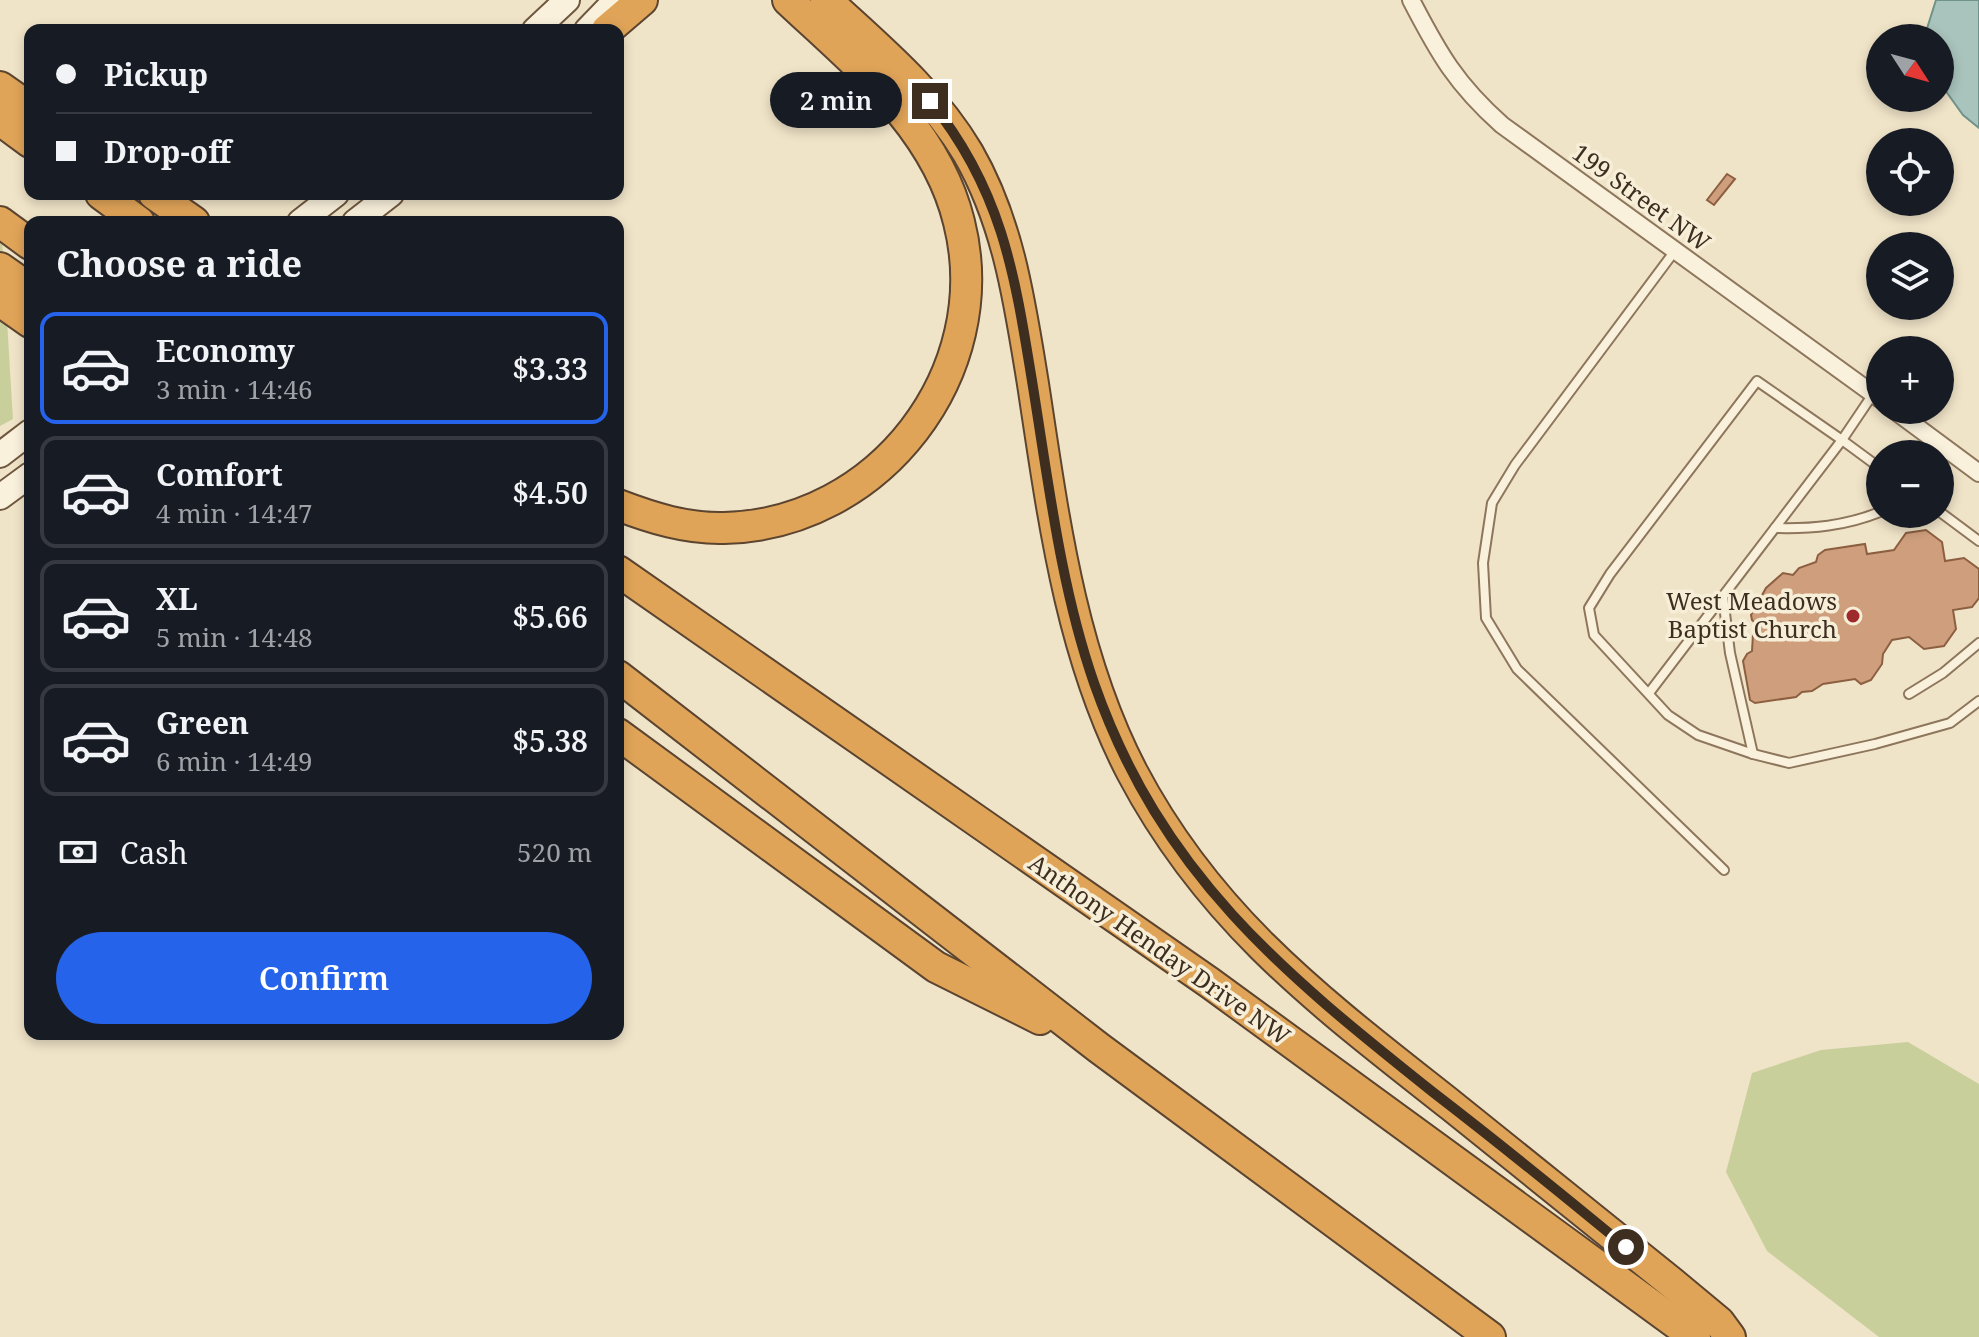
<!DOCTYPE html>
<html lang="en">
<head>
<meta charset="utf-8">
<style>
	:root { --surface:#171b24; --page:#20242c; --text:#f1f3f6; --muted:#9ea1a6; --line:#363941; --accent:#2563eb }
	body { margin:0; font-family:"Noto Serif",serif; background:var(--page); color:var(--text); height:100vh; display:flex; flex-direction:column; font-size:30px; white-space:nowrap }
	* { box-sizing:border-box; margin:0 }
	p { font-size:26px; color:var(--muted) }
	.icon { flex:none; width:44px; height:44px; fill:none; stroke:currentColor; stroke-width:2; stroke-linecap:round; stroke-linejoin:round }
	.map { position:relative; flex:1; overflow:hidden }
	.side { position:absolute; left:24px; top:216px; width:600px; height:824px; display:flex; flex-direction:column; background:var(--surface); border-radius:16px; box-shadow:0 4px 12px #0003 }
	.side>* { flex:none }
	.banner { position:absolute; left:24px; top:24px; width:600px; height:176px; border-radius:16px; box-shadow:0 4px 12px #0003; display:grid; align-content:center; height:176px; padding:0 32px; background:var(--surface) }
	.needle { width:52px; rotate:126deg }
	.buttons { position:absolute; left:1866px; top:24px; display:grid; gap:16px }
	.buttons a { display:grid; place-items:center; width:88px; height:88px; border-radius:50%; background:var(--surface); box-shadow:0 4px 12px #0003; font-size:40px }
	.end { position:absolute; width:36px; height:36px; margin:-18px; border:10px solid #3d2e20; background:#fff; box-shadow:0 0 0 4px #fff }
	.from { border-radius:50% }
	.bubble { position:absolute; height:56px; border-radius:28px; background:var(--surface); box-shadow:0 4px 12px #0003; font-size:26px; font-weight:600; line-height:56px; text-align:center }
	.banner b { display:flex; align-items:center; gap:28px; height:76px; font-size:30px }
	.banner b+b { border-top:2px solid var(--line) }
	.banner i { width:20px; height:20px; background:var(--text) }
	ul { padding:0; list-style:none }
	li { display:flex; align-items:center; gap:24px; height:112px; margin:0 16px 12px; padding:0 16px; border:4px solid var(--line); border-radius:16px }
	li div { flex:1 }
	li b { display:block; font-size:30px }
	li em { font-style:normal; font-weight:600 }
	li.on { border-color:var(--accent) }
	li>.icon { width:72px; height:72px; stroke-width:1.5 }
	h2 { padding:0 32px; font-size:36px; line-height:96px }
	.pay { display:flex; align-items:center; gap:20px; height:88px; padding:0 32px; font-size:30px }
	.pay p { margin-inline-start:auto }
	.primary-button { display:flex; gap:16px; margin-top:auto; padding:16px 32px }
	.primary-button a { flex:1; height:92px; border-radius:48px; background:var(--accent); color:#fff; font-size:32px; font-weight:600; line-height:92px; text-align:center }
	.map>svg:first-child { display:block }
</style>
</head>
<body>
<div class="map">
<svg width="1979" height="1337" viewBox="0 0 1979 1337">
	<rect width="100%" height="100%" fill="#f0e4c8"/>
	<g fill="#c9cf9b">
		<polygon points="0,205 13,419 0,426"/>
		<polygon points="1908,1042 1979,1084 1979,1337 1879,1337 1767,1251 1726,1172 1752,1073 1821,1050"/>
	</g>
	<polygon fill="#a9c4bc" stroke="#6f938a" stroke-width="2" points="1936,0 1979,0 1979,128 1963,115 1940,83 1940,38 1924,38"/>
	<g fill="#cf9f7d" stroke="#8d5f41" stroke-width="2">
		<polygon points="1727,174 1735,179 1714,205 1707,200"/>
		<polygon points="1926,530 1942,542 1945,561 1964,558 1979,569 1979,598 1972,607 1953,610 1956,629 1944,646 1924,649 1909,637 1892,640 1883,654 1882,664 1871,680 1861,684 1855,679 1823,684 1812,691 1802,692 1796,697 1755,703 1750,700 1743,661 1747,654 1752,651 1753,634 1757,625 1752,620 1751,615 1766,588 1783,573 1793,575 1799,568 1816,562 1818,555 1825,550 1865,544 1867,554 1894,550 1906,533"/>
	</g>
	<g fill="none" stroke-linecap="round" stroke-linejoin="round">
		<g stroke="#8d765c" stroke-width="12">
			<g id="lane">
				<polyline points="1674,252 1515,465 1492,503 1483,563 1486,618 1517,669 1724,870"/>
				<polyline points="1873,394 1842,440 1757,381 1610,574 1589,608 1594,635 1668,715 1698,735 1753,754 1789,763 1875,744 1950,723 1979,701"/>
				<polyline points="1940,512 1979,541"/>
				<path d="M1775 528C1812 529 1845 526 1880 512"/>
				<polyline points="1723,597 1730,653 1753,754"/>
				<polyline points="1649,693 1842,440 1880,468"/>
				<polyline points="1909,694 1943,673 1979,643"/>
			</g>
		</g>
		<g stroke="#8d765c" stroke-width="20">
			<g id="street">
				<path d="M1411 0C1439 54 1456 84 1502 125L1880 399"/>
				<polyline points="1894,410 1979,473"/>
			</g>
		</g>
		<g stroke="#6f573f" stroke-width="28">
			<g id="secondary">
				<polyline points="535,30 567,0"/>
				<polyline points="587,30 616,0"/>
				<polyline points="300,222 336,194"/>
				<polyline points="355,222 391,194"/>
				<polyline points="0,455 30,432"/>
				<polyline points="0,497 30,475"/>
			</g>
		</g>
		<g stroke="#5b4430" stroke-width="34">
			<g id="highway">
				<path d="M826 0C877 47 932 92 968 153 1009 224 1020 304 1033 384 1053 515 1070 653 1132 772 1211 922 1323 1004 1452 1106 1526 1165 1598 1224 1672 1283L1719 1322 1730 1337"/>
				<polyline points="607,30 642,0"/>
				<polyline points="0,87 30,108"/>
				<polyline points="0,120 30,142"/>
				<polyline points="101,194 139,222"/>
				<polyline points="154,194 194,222"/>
				<polyline points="0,222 30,244"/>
				<polyline points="0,268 30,289"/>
				<polyline points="0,301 30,322"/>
				<path d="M618 505C652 518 687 529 724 528 879 525 997 372 959 222 936 127 856 64 788 0"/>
				<polyline points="618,571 1210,983 1695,1337"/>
				<polyline points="618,676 1099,1048 1490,1337"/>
				<polyline points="618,734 936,967 1040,1019"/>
			</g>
		</g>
		<use href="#lane" stroke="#faf1dc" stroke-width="8"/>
		<use href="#street" stroke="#faf1dc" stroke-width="16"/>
		<use href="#secondary" stroke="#faf1dc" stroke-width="24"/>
		<use href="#highway" stroke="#e0a458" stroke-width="30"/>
	</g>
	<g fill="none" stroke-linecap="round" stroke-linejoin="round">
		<path stroke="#3d2e20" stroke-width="10" d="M930 101C1003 191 1015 276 1033 387 1049 486 1061 588 1094 683 1161 874 1282 972 1434 1093 1499 1143 1563 1195 1626 1247"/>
	</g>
	<circle fill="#9e2a2b" stroke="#f7eed8" stroke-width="3" cx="1853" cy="616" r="8"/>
	<g text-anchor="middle" stroke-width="7" stroke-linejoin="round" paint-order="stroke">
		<g font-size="24" fill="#3d2e20" stroke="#f7eed8">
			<text transform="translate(1641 198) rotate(36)" y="8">199 Street NW</text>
			<text transform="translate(1159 950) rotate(35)" y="8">Anthony Henday Drive NW</text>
		</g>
		<g font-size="24" fill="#3d2e20" stroke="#f7eed8" text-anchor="end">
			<text x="1837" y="610">West Meadows<tspan x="1837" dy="28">Baptist Church</tspan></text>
		</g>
	</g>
</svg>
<div class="buttons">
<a><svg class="needle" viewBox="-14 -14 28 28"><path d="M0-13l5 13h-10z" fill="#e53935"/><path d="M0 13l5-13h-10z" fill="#9ea1a6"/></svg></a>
<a><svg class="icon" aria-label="locate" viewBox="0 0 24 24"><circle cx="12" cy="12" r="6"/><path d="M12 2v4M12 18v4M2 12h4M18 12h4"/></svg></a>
<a><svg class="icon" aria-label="layers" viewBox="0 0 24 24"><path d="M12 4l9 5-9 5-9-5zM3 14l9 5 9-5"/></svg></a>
<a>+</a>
<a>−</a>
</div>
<i class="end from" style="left:1626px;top:1247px"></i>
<i class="end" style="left:930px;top:101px"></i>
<div class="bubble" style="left:770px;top:72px;width:132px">2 min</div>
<div class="banner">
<b><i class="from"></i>Pickup</b>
<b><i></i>Drop-off</b>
</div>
<section class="side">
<h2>Choose a ride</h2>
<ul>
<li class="on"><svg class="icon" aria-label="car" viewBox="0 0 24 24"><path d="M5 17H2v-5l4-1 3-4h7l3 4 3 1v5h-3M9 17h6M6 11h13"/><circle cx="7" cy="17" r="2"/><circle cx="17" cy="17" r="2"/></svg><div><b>Economy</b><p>3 min · 14:46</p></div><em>$3.33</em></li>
<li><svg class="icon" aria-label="car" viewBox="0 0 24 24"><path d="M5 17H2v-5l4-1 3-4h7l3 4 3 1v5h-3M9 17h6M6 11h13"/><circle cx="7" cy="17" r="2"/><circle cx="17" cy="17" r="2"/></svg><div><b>Comfort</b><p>4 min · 14:47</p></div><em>$4.50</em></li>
<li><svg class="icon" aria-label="car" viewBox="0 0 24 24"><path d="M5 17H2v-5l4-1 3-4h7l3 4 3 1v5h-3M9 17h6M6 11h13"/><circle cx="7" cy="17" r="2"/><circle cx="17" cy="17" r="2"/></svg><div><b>XL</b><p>5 min · 14:48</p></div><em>$5.66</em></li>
<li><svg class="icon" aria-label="car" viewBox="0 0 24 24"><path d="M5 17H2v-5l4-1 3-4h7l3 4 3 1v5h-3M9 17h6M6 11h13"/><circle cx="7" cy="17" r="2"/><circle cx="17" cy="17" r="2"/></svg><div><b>Green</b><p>6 min · 14:49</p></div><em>$5.38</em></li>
</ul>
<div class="pay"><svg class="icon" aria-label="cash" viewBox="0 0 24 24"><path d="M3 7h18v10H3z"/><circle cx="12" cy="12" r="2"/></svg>Cash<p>520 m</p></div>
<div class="primary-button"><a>Confirm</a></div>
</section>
</div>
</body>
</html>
